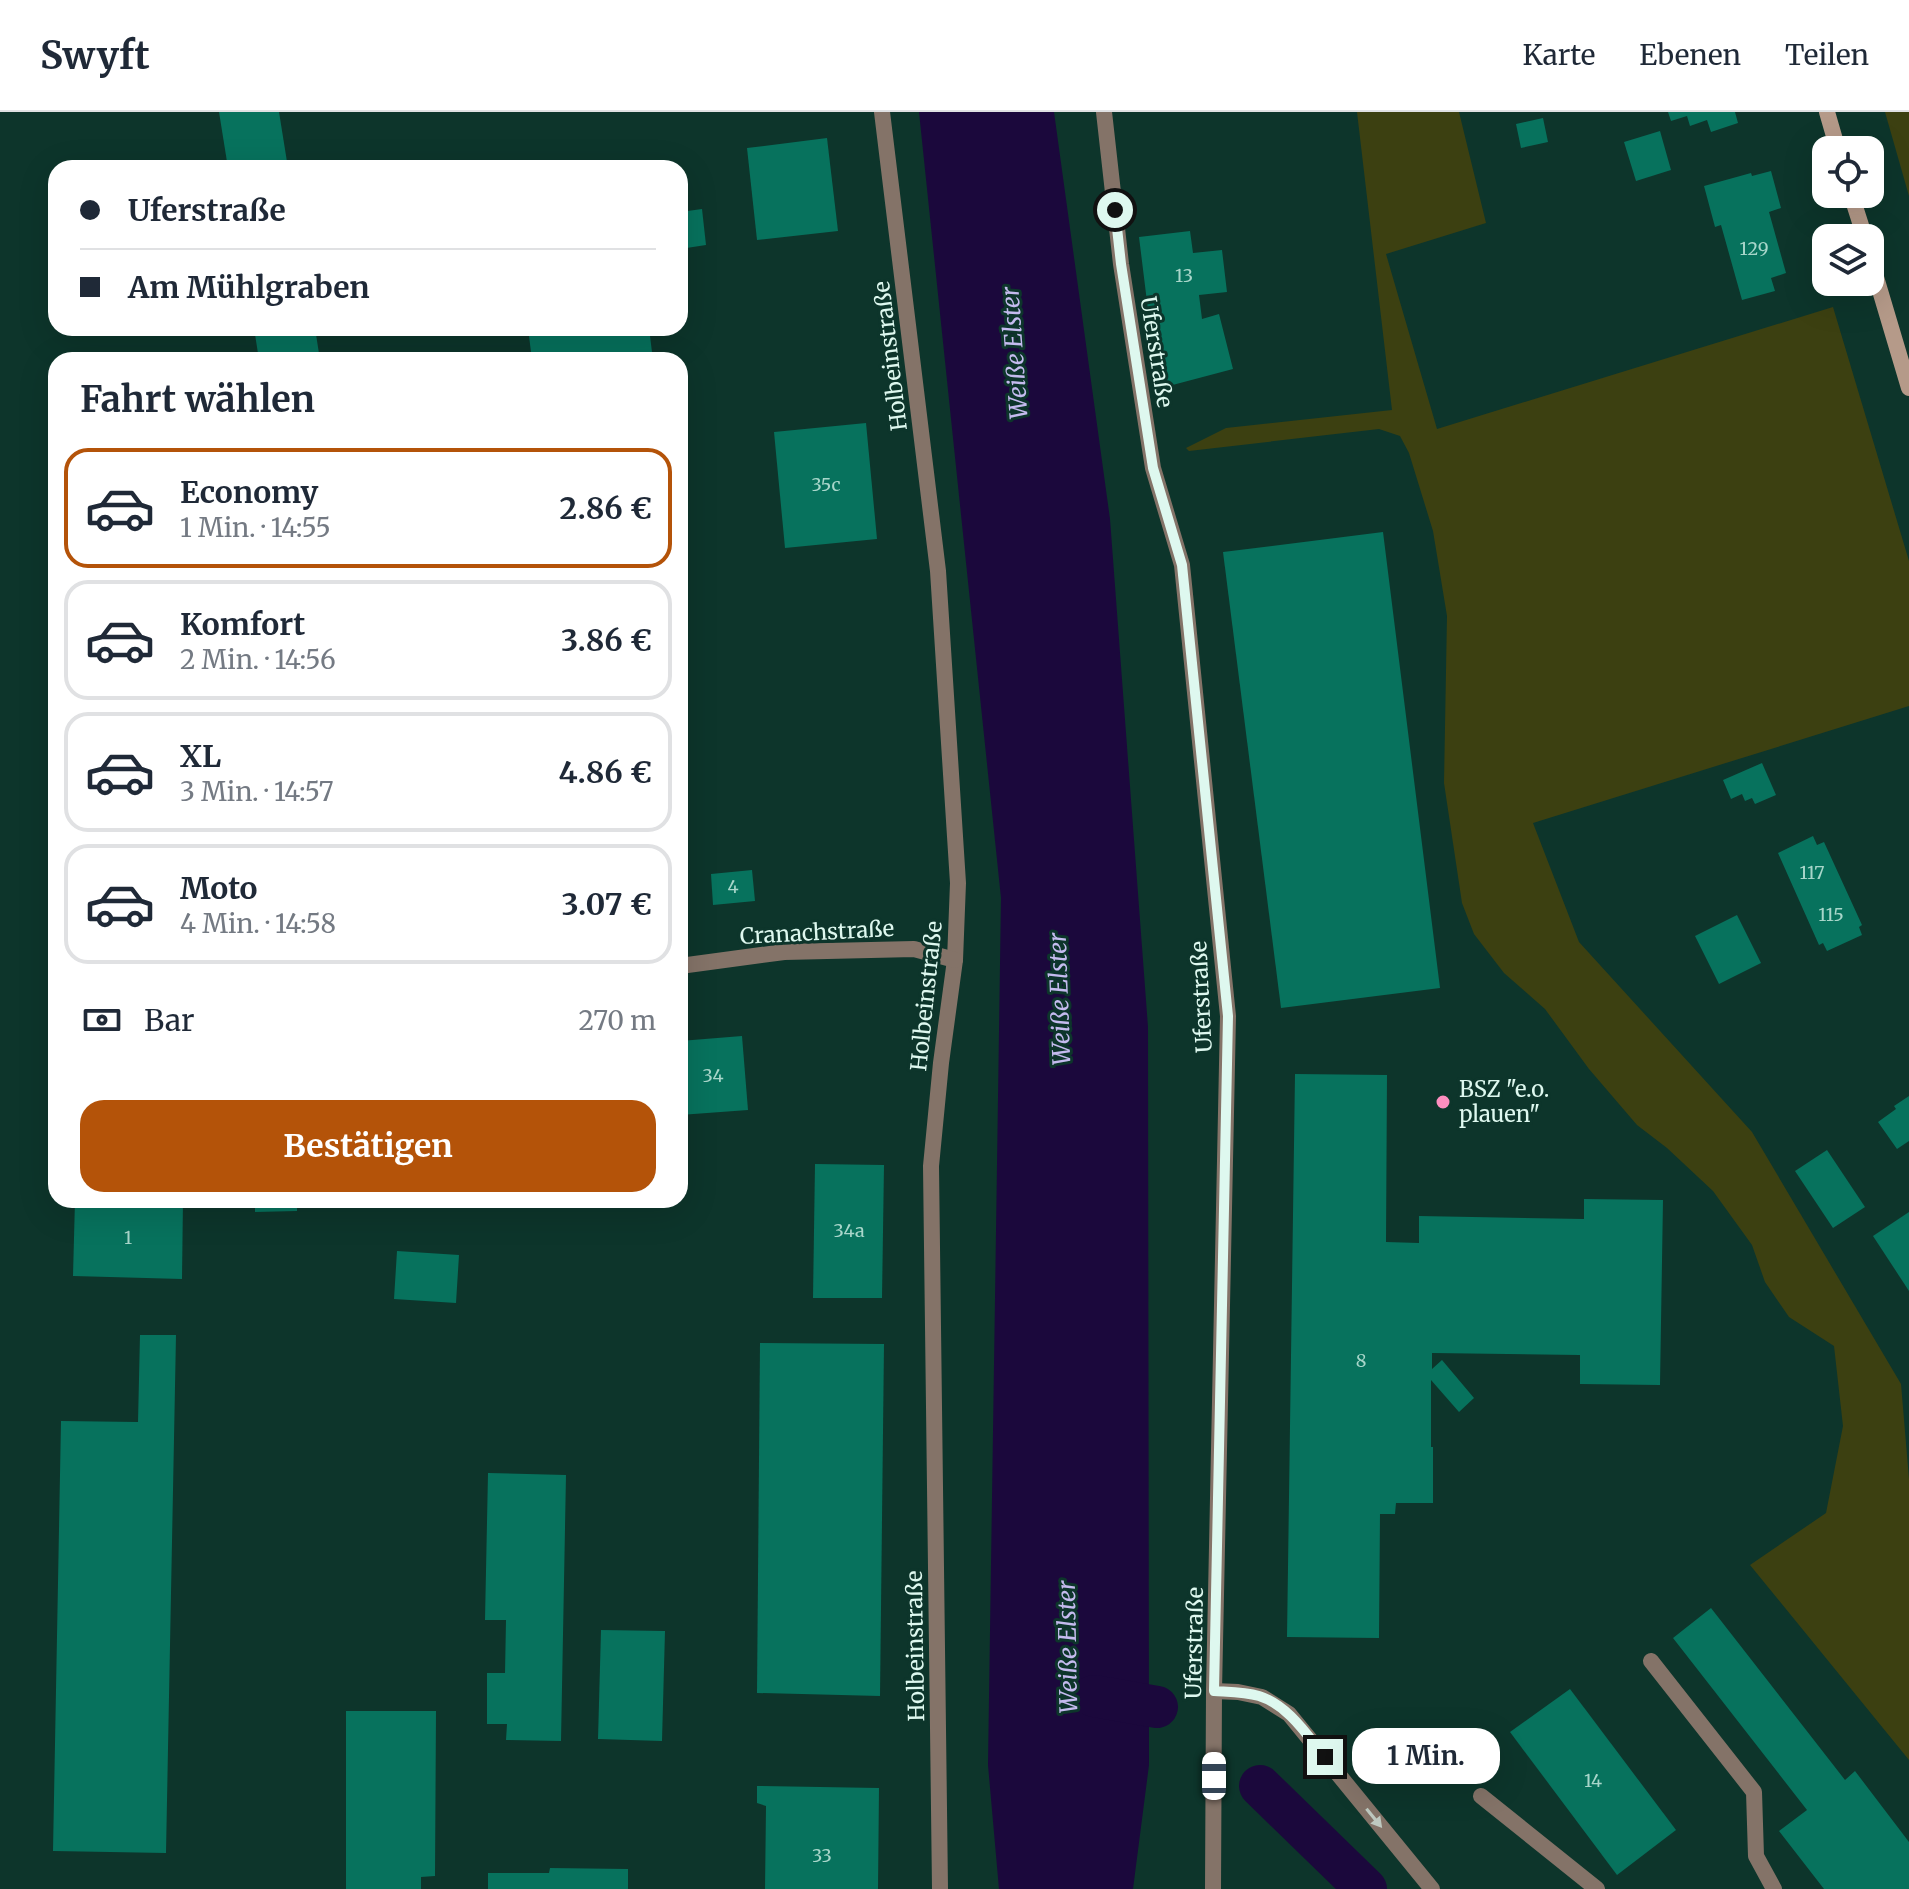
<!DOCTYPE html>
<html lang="de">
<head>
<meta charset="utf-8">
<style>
	:root { --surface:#fff; --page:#f2f2f3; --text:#1f2937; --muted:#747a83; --line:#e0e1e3; --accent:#b45309 }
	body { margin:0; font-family:Merriweather,serif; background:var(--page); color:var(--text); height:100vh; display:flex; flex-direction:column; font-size:30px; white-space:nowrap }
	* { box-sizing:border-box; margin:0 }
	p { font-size:26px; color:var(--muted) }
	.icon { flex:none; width:44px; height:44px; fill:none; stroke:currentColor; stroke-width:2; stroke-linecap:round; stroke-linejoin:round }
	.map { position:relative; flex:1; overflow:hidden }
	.details { position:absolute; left:48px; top:240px; width:640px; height:856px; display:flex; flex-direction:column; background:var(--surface); border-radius:24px; box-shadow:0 8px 32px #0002 }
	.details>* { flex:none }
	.banner { position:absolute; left:48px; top:48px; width:640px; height:176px; border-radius:24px; box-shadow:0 8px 32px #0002; display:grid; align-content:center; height:176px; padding:0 32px; background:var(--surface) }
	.controls { position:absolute; left:1812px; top:24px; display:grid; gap:16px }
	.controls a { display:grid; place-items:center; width:72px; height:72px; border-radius:16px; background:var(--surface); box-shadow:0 8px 32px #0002; font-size:40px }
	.end { position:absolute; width:36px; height:36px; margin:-18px; border:10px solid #def8ef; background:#111; box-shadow:0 0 0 4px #111 }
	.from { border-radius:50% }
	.bubble { position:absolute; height:56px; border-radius:24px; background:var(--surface); box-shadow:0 8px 32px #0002; font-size:26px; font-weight:700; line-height:56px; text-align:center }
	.car { position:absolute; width:24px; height:48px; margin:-24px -12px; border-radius:10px; box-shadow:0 0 6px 2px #0007; background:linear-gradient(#fff 24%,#345 0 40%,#fff 0 76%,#345 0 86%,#fff 0) }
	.banner b { display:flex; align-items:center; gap:28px; height:76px; font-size:30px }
	.banner b+b { border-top:2px solid var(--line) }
	.banner i { width:20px; height:20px; background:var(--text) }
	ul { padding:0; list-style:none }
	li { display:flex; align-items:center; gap:24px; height:120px; margin:0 16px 12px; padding:0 16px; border:4px solid var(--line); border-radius:24px }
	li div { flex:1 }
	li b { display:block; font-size:30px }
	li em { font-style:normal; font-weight:700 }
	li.on { border-color:var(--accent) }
	li>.icon { width:72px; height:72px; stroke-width:1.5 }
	h2 { padding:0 32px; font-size:36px; line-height:96px }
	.pay { display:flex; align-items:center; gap:20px; height:88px; padding:0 32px; font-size:30px }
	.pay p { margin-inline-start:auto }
	.button { display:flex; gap:16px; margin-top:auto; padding:16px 32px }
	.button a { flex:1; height:92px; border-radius:24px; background:var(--accent); color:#fff; font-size:32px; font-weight:700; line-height:92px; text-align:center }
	header { display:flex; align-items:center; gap:48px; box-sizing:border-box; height:112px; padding:0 40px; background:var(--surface); border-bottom:2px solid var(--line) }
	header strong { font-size:38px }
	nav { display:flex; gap:44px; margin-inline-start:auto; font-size:28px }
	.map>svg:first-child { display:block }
</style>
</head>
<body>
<header>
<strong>Swyft</strong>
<nav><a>Karte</a><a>Ebenen</a><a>Teilen</a></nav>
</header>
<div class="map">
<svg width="1909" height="1777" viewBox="0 0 1909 1777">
	<rect width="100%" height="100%" fill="#0d352b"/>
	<g fill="#3c4011">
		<polygon points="1357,0 1459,0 1486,111 1386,142 1437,317 1833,195 1909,449 1909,594 1533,711 1579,830 1752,1020 1901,1272 1909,1367 1909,1648 1750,1453 1826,1401 1843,1314 1834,1234 1789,1205 1765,1170 1752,1133 1713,1079 1667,1036 1637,1013 1589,957 1545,897 1504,861 1474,822 1462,791 1444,671 1447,504 1433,419 1409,341 1400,324 1379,317 1189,339 1186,336 1226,316 1392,298"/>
		<polygon points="1885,0 1909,0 1909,84"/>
	</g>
	<polygon fill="#1b083c" points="919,0 1054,0 1110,407 1148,915 1149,1653 1133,1777 999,1777 988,1653 1001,786"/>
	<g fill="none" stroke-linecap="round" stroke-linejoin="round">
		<g stroke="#1b083c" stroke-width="42">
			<polyline points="1094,1584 1157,1595"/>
			<polyline points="1260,1674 1366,1777"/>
		</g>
	</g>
	<g fill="#07725d">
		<polygon points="219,0 279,0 288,56 228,56"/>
		<polygon points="1668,0 1735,0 1738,11 1711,20 1707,8 1690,14 1687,4 1671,9"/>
		<polygon points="1543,6 1548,30 1521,36 1516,12"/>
		<polygon points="1660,19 1671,58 1636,69 1624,30"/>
		<polygon points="827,26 838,119 757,128 747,36"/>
		<polygon points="1771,59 1781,96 1769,100 1786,161 1771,166 1775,179 1742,188 1721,113 1715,115 1704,74 1751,61 1752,64"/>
		<polygon points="702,97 706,133 680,137 680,100"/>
		<polygon points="1190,119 1193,141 1222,138 1227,180 1199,183 1202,207 1219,202 1233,257 1165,275 1149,206 1139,125"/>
		<polygon points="254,216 315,216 320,248 259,248"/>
		<polygon points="528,216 649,216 653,248 532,248"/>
		<polygon points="866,311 877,427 785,436 774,320"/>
		<polygon points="1383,420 1440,876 1281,896 1223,440"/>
		<polygon points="1762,651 1776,683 1755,692 1752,686 1745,689 1742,682 1731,687 1723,668"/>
		<polygon points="1813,724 1817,733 1824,730 1862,813 1859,815 1862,823 1827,839 1823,831 1819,833 1778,741"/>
		<polygon points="752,758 755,789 713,793 711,762"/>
		<polygon points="1737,803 1761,851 1719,872 1695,824"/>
		<polygon points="742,924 748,998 680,1003 680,929"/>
		<polygon points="1295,962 1387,963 1386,1130 1419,1131 1419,1104 1584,1107 1584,1087 1663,1088 1660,1273 1580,1272 1580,1243 1432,1241 1432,1257 1442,1248 1474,1286 1459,1300 1431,1268 1431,1335 1433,1335 1433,1391 1396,1391 1395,1402 1380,1402 1379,1526 1287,1525"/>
		<polygon points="1909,984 1909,1029 1897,1037 1878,1010 1896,997 1894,994"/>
		<polygon points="1827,1038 1865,1095 1833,1116 1795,1059"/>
		<polygon points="815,1052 884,1053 882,1186 813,1186"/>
		<polygon points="75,1088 183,1088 182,1167 73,1164"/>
		<polygon points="255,1088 297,1088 297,1099 255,1100"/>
		<polygon points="1909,1100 1909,1179 1873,1124"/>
		<polygon points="397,1139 459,1143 456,1191 394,1187"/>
		<polygon points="140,1223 176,1223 166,1741 53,1739 61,1309 138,1310"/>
		<polygon points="760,1231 884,1232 880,1584 757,1581"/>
		<polygon points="488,1361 566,1363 561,1629 506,1628 507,1612 487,1612 487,1561 505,1561 506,1508 485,1508"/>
		<polygon points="1711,1496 1845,1668 1855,1659 1909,1730 1909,1777 1824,1777 1779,1719 1807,1698 1673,1526"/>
		<polygon points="601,1518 665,1519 662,1629 598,1627"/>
		<polygon points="1570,1577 1676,1718 1617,1763 1510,1620"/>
		<polygon points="346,1599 436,1599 435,1764 421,1765 421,1777 346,1777"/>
		<polygon points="757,1674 879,1676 878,1777 765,1777 766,1694 757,1691"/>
		<polygon points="550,1756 628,1757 628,1777 488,1777 488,1761 549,1761"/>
	</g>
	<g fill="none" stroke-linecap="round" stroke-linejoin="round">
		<g stroke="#847368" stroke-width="16">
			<polyline points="1651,1549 1754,1680 1756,1744 1774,1777"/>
			<polyline points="1481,1684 1597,1777"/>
		</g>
		<g stroke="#847368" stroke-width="16">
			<polyline points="882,0 938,459 958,771 955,848 941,951 931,1054 940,1777"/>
			<polyline points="1104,0 1121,152 1153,356 1182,453 1228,904 1214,1579 1213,1777"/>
			<polyline points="680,854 784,840 914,837 955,848"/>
			<polyline points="1214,1579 1238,1580 1262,1585 1289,1602 1432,1777"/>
		</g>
		<g stroke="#b59a89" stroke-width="16">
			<polyline points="1827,0 1838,38"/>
			<polyline points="1851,82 1865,126"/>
			<polyline points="1870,145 1909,276"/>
		</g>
	</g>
	<defs><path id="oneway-solid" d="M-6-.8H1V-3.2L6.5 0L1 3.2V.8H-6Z" transform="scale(2)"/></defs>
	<use fill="#bec9c0" href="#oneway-solid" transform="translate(1374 1706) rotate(51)"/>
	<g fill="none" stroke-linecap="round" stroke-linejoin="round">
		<path stroke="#def8ef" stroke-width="10" d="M1115 98 1121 152 1153 356 1182 453 1228 904 1214 1579C1229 1580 1245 1580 1259 1584 1288 1593 1307 1623 1325 1645"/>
	</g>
	<circle fill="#fd8ebf" stroke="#0d352b" stroke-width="3" cx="1443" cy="990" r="8"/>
	<g text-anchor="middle" stroke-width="6" stroke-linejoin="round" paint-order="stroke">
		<g font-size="18" fill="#a8d6ca">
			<text x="1754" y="143">129</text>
			<text x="1184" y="170">13</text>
			<text x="826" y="379">35c</text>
			<text x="1812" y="767">117</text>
			<text x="733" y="781">4</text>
			<text x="1831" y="809">115</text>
			<text x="713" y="970">34</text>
			<text x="849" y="1125">34a</text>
			<text x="128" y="1132">1</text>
			<text x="1361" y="1255">8</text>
			<text x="1593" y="1675">14</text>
			<text x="822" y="1750">33</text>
		</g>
		<g font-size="22" fill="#def8ef" stroke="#0d352b">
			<text transform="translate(1157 240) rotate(81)" y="8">Uferstraße</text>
			<text transform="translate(890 244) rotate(-97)" y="8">Holbeinstraße</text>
			<text transform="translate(817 820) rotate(-3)" y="8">Cranachstraße</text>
			<text transform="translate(926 884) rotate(-84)" y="8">Holbeinstraße</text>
			<text transform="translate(1201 885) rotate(-93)" y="8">Uferstraße</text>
			<text transform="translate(1194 1531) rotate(-89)" y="8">Uferstraße</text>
			<text transform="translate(915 1534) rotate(-91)" y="8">Holbeinstraße</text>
		</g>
		<g font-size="22" fill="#def8ef" stroke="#0d352b" text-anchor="start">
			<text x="1459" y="985">BSZ "e.o.<tspan x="1459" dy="25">plauen"</tspan></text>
		</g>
		<g font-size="24" font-style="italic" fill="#c5bbef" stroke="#0d352b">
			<text transform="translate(1015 241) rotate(-94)" y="8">Weiße Elster</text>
			<text transform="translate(1060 887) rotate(-92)" y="8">Weiße Elster</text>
			<text transform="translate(1068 1535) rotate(-91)" y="8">Weiße Elster</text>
		</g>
	</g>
</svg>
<div class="controls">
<a><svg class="icon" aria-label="locate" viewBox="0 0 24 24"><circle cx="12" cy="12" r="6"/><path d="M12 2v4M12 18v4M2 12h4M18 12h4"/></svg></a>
<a><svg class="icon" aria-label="layers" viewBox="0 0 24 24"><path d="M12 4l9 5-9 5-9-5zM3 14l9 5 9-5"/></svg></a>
</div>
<i class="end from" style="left:1115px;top:98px"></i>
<i class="end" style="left:1325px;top:1645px"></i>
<div class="bubble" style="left:1352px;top:1616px;width:148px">1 Min.</div>
<i class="car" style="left:1214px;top:1664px;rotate:0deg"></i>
<div class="banner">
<b><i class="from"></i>Uferstraße</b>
<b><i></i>Am Mühlgraben</b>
</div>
<section class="details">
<h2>Fahrt wählen</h2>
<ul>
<li class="on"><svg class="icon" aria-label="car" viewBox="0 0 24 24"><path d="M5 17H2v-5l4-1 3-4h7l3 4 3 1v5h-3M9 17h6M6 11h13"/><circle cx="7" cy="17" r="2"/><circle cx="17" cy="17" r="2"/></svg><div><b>Economy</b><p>1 Min. · 14:55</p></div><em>2.86 €</em></li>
<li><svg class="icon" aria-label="car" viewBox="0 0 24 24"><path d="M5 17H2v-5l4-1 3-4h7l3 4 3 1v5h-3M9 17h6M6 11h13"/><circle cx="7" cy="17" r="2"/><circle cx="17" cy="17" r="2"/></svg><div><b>Komfort</b><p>2 Min. · 14:56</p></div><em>3.86 €</em></li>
<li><svg class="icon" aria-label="car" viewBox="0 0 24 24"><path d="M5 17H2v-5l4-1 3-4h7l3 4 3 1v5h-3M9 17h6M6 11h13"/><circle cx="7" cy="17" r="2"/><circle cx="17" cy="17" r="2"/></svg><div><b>XL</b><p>3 Min. · 14:57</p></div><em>4.86 €</em></li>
<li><svg class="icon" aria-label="car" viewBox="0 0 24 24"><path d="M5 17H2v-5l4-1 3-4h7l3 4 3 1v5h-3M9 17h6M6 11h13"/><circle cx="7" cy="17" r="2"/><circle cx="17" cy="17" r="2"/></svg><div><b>Moto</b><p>4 Min. · 14:58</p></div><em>3.07 €</em></li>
</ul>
<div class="pay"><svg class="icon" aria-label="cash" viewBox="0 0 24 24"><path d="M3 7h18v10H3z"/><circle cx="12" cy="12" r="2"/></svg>Bar<p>270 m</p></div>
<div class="button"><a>Bestätigen</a></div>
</section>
</div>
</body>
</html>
